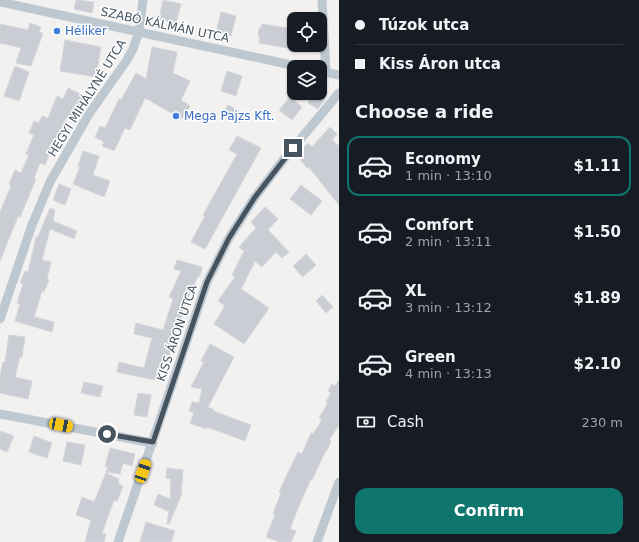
<!DOCTYPE html>
<html lang="en">
<head>
<meta charset="utf-8">
<style>
	:root { --surface:#171b24; --page:#242831; --text:#f1f3f6; --muted:#9ea1a6; --line:#363941; --accent:#0f766e }
	body { margin:0; font-family:"DejaVu Sans",sans-serif; background:var(--page); color:var(--text); height:100vh; display:flex; flex-direction:column; font-size:15px; white-space:nowrap }
	* { box-sizing:border-box; margin:0 }
	p { font-size:13px; color:var(--muted) }
	.icon { flex:none; width:22px; height:22px; fill:none; stroke:currentColor; stroke-width:2; stroke-linecap:round; stroke-linejoin:round }
	.map { position:relative; flex:1; overflow:hidden }
	.details { display:flex; flex-direction:column; background:var(--surface); width:300px }
	.details>* { flex:none }
	.banner { display:grid; align-content:center; height:88px; padding:0 16px; background:var(--surface) }
	.buttons { position:absolute; left:287px; top:12px; display:grid; gap:8px }
	.buttons a { display:grid; place-items:center; width:40px; height:40px; border-radius:8px; background:var(--surface); box-shadow:0 1px 3px #0004; font-size:20px }
	.end { position:absolute; width:18px; height:18px; margin:-9px; border:5px solid #465460; background:#fff; box-shadow:0 0 0 2px #fff }
	.from { border-radius:50% }
	.car { position:absolute; width:12px; height:24px; margin:-12px -6px; border-radius:5px; box-shadow:0 0 3px 1px #0007; background:linear-gradient(#f5c518 24%,#345 0 40%,#f5c518 0 76%,#345 0 86%,#f5c518 0) }
	.banner b { display:flex; align-items:center; gap:14px; height:38px; font-size:15px }
	.banner b+b { border-top:1px solid var(--line) }
	.banner i { width:10px; height:10px; background:var(--text) }
	ul { padding:0; list-style:none }
	li { display:flex; align-items:center; gap:12px; height:60px; margin:0 8px 6px; padding:0 8px; border:2px solid transparent; border-radius:12px }
	li div { flex:1 }
	li b { display:block; font-size:15px }
	li em { font-style:normal; font-weight:800 }
	li.active { border-color:var(--accent) }
	li>.icon { width:36px; height:36px; stroke-width:1.5 }
	h2 { padding:0 16px; font-size:18px; line-height:48px }
	.pay { display:flex; align-items:center; gap:10px; height:44px; padding:0 16px; font-size:15px }
	.pay p { margin-inline-start:auto }
	.primary-button { display:flex; gap:8px; margin-top:auto; padding:8px 16px }
	.primary-button a { flex:1; height:46px; border-radius:12px; background:var(--accent); color:#fff; font-size:16px; font-weight:800; line-height:46px; text-align:center }
	main { display:flex; flex:1; min-height:0 }
	.map>svg:first-child { display:block }
</style>
</head>
<body>
<main>
<div class="map">
<svg width="339" height="542" viewBox="0 0 339 542">
	<rect width="100%" height="100%" fill="#f3f0f0"/>
	<g fill="#cacdd3" stroke="#d4d6dc">
		<polygon points="76,0 94,2 92,13 74,9"/>
		<polygon points="163,0 181,4 176,23 159,19"/>
		<polygon points="221,12 236,16 231,36 216,33"/>
		<polygon points="30,23 41,27 39,32 43,33 31,66 16,63 21,48 0,43 0,24 28,30"/>
		<polygon points="262,24 294,29 294,49 259,43 260,37 258,36 259,28 261,28"/>
		<polygon points="65,40 101,47 96,77 60,71"/>
		<polygon points="152,47 177,52 173,73 190,81 181,100 190,106 182,119 145,98 130,130 125,128 114,151 102,146 104,142 95,137 100,126 105,128 119,99 121,100 136,73 146,79"/>
		<polygon points="15,66 29,72 19,101 4,96"/>
		<polygon points="227,71 242,76 236,96 221,91"/>
		<polygon points="68,88 85,96 74,122 66,118 45,165 40,163 34,178 36,179 20,217 18,216 0,261 0,212 11,186 9,184 15,170 21,173 29,155 26,154 34,135 29,133 34,121 39,123 42,116 48,118 57,96 63,99"/>
		<polygon points="314,93 321,93 326,97 318,109 308,103"/>
		<polygon points="290,97 302,107 292,120 279,110"/>
		<polygon points="228,105 244,114 240,123 223,114"/>
		<polygon points="330,127 337,134 332,140 339,146 339,205 308,166 307,168 296,154 308,143 312,147"/>
		<polygon points="237,136 261,148 205,249 191,242 205,216 203,215 237,154 229,150"/>
		<polygon points="83,151 99,156 93,175 110,181 104,197 73,184 80,167 78,166"/>
		<polygon points="59,184 71,189 65,205 53,200"/>
		<polygon points="301,185 322,201 311,215 290,199"/>
		<polygon points="265,207 278,219 268,230 289,252 282,258 276,252 262,267 255,261 241,289 269,308 244,344 214,324 225,306 218,301 235,277 232,275 244,251 239,247 256,228 251,222"/>
		<polygon points="50,208 55,210 53,221 77,231 74,239 50,229 42,260 51,262 47,279 49,280 44,292 42,291 34,317 54,322 52,332 15,321 20,304 17,303 23,284 20,283 25,271 28,272 36,237 38,237"/>
		<polygon points="306,254 316,265 303,277 293,266"/>
		<polygon points="177,260 202,267 200,276 198,276 181,314 183,314 178,329 176,328 169,356 172,357 169,369 158,367 155,380 117,372 119,362 144,368 152,338 134,334 136,323 163,330 173,299 169,297 181,271 174,269"/>
		<polygon points="322,295 333,307 326,313 316,301"/>
		<polygon points="9,335 25,337 22,357 20,357 15,377 32,381 28,399 0,393 0,376 3,362 5,362"/>
		<polygon points="210,344 234,357 208,407 214,410 213,411 251,425 245,441 207,427 206,429 190,423 194,413 189,411 192,402 199,403 202,389 191,387 204,362 201,361"/>
		<polygon points="339,380 339,425 329,440 331,441 327,450 326,450 312,480 311,479 298,508 290,529 296,531 291,542 280,542 266,537 275,515 273,514 281,493 279,492 285,479 298,452 302,454 311,433 313,434 322,420 319,418 328,403 326,402 331,393 328,391 332,384 335,386"/>
		<polygon points="84,382 103,386 100,397 81,393"/>
		<polygon points="138,393 151,395 147,417 134,415"/>
		<polygon points="0,431 14,436 7,452 0,449"/>
		<polygon points="34,436 52,443 47,458 29,452"/>
		<polygon points="67,442 85,445 81,465 63,461"/>
		<polygon points="110,448 135,454 132,466 123,463 120,474 106,472 108,467 105,467"/>
		<polygon points="167,468 183,470 181,496 169,524 167,524 169,510 168,511 154,505 158,494 170,499 171,479 166,478"/>
		<polygon points="106,473 119,479 118,484 123,486 117,501 114,500 102,533 106,534 104,542 85,542 91,520 76,515 82,497 94,502"/>
		<polygon points="146,522 175,531 171,542 140,542"/>
	</g>
	<g fill="none" stroke-linecap="round" stroke-linejoin="round">
		<g stroke="#bdc8d1" stroke-width="9">
			<polyline points="322,0 326,73"/>
			<polyline points="0,2 301,67"/>
			<polyline points="320,71 339,75"/>
			<polyline points="0,319 32,225 50,182 89,114 127,60 133,49 139,32 143,0"/>
			<polyline points="0,414 153,443"/>
			<polyline points="118,542 207,282 229,238 255,197 284,159 339,93"/>
			<polyline points="317,542 339,482"/>
		</g>
	</g>
	<g fill="none" stroke-linecap="round" stroke-linejoin="round">
		<polyline stroke="#465460" stroke-width="5" points="107,434 153,442 207,282 229,238 255,197 293,148"/>
	</g>
	<g fill="#3f7fe0" stroke="#fff" stroke-width="1.5">
		<circle cx="57" cy="31" r="4"/>
		<circle cx="176" cy="116" r="4"/>
	</g>
	<g text-anchor="middle" stroke-width="3" stroke-linejoin="round" paint-order="stroke">
		<g font-size="12" fill="#465460" stroke="#fff">
			<text transform="translate(165 25) rotate(12)" y="4">SZABÓ KÁLMÁN UTCA</text>
			<text transform="translate(87 98) rotate(-58)" y="4">HEGYI MIHÁLYNÉ UTCA</text>
			<text transform="translate(177 333) rotate(-71)" y="4">KISS ÁRON UTCA</text>
		</g>
		<g font-size="12" fill="#366cbe" stroke="#fff" text-anchor="start">
			<text x="65" y="35">Héliker</text>
			<text x="184" y="120">Mega Pajzs Kft.</text>
		</g>
	</g>
</svg>
<div class="buttons">
<a><svg class="icon" aria-label="locate" viewBox="0 0 24 24"><circle cx="12" cy="12" r="6"/><path d="M12 2v4M12 18v4M2 12h4M18 12h4"/></svg></a>
<a><svg class="icon" aria-label="layers" viewBox="0 0 24 24"><path d="M12 4l9 5-9 5-9-5zM3 14l9 5 9-5"/></svg></a>
</div>
<i class="end from" style="left:107px;top:434px"></i>
<i class="end" style="left:293px;top:148px"></i>
<i class="car" style="left:61px;top:425px;rotate:101deg"></i>
<i class="car" style="left:143px;top:471px;rotate:19deg"></i>
</div>
<section class="details">
<div class="banner">
<b><i class="from"></i>Túzok utca</b>
<b><i></i>Kiss Áron utca</b>
</div>
<h2>Choose a ride</h2>
<ul>
<li class="active"><svg class="icon" aria-label="car" viewBox="0 0 24 24"><path d="M5 17H2v-5l4-1 3-4h7l3 4 3 1v5h-3M9 17h6M6 11h13"/><circle cx="7" cy="17" r="2"/><circle cx="17" cy="17" r="2"/></svg><div><b>Economy</b><p>1 min · 13:10</p></div><em>$1.11</em></li>
<li><svg class="icon" aria-label="car" viewBox="0 0 24 24"><path d="M5 17H2v-5l4-1 3-4h7l3 4 3 1v5h-3M9 17h6M6 11h13"/><circle cx="7" cy="17" r="2"/><circle cx="17" cy="17" r="2"/></svg><div><b>Comfort</b><p>2 min · 13:11</p></div><em>$1.50</em></li>
<li><svg class="icon" aria-label="car" viewBox="0 0 24 24"><path d="M5 17H2v-5l4-1 3-4h7l3 4 3 1v5h-3M9 17h6M6 11h13"/><circle cx="7" cy="17" r="2"/><circle cx="17" cy="17" r="2"/></svg><div><b>XL</b><p>3 min · 13:12</p></div><em>$1.89</em></li>
<li><svg class="icon" aria-label="car" viewBox="0 0 24 24"><path d="M5 17H2v-5l4-1 3-4h7l3 4 3 1v5h-3M9 17h6M6 11h13"/><circle cx="7" cy="17" r="2"/><circle cx="17" cy="17" r="2"/></svg><div><b>Green</b><p>4 min · 13:13</p></div><em>$2.10</em></li>
</ul>
<div class="pay"><svg class="icon" aria-label="cash" viewBox="0 0 24 24"><path d="M3 7h18v10H3z"/><circle cx="12" cy="12" r="2"/></svg>Cash<p>230 m</p></div>
<div class="primary-button"><a>Confirm</a></div>
</section>
</main>
</body>
</html>
